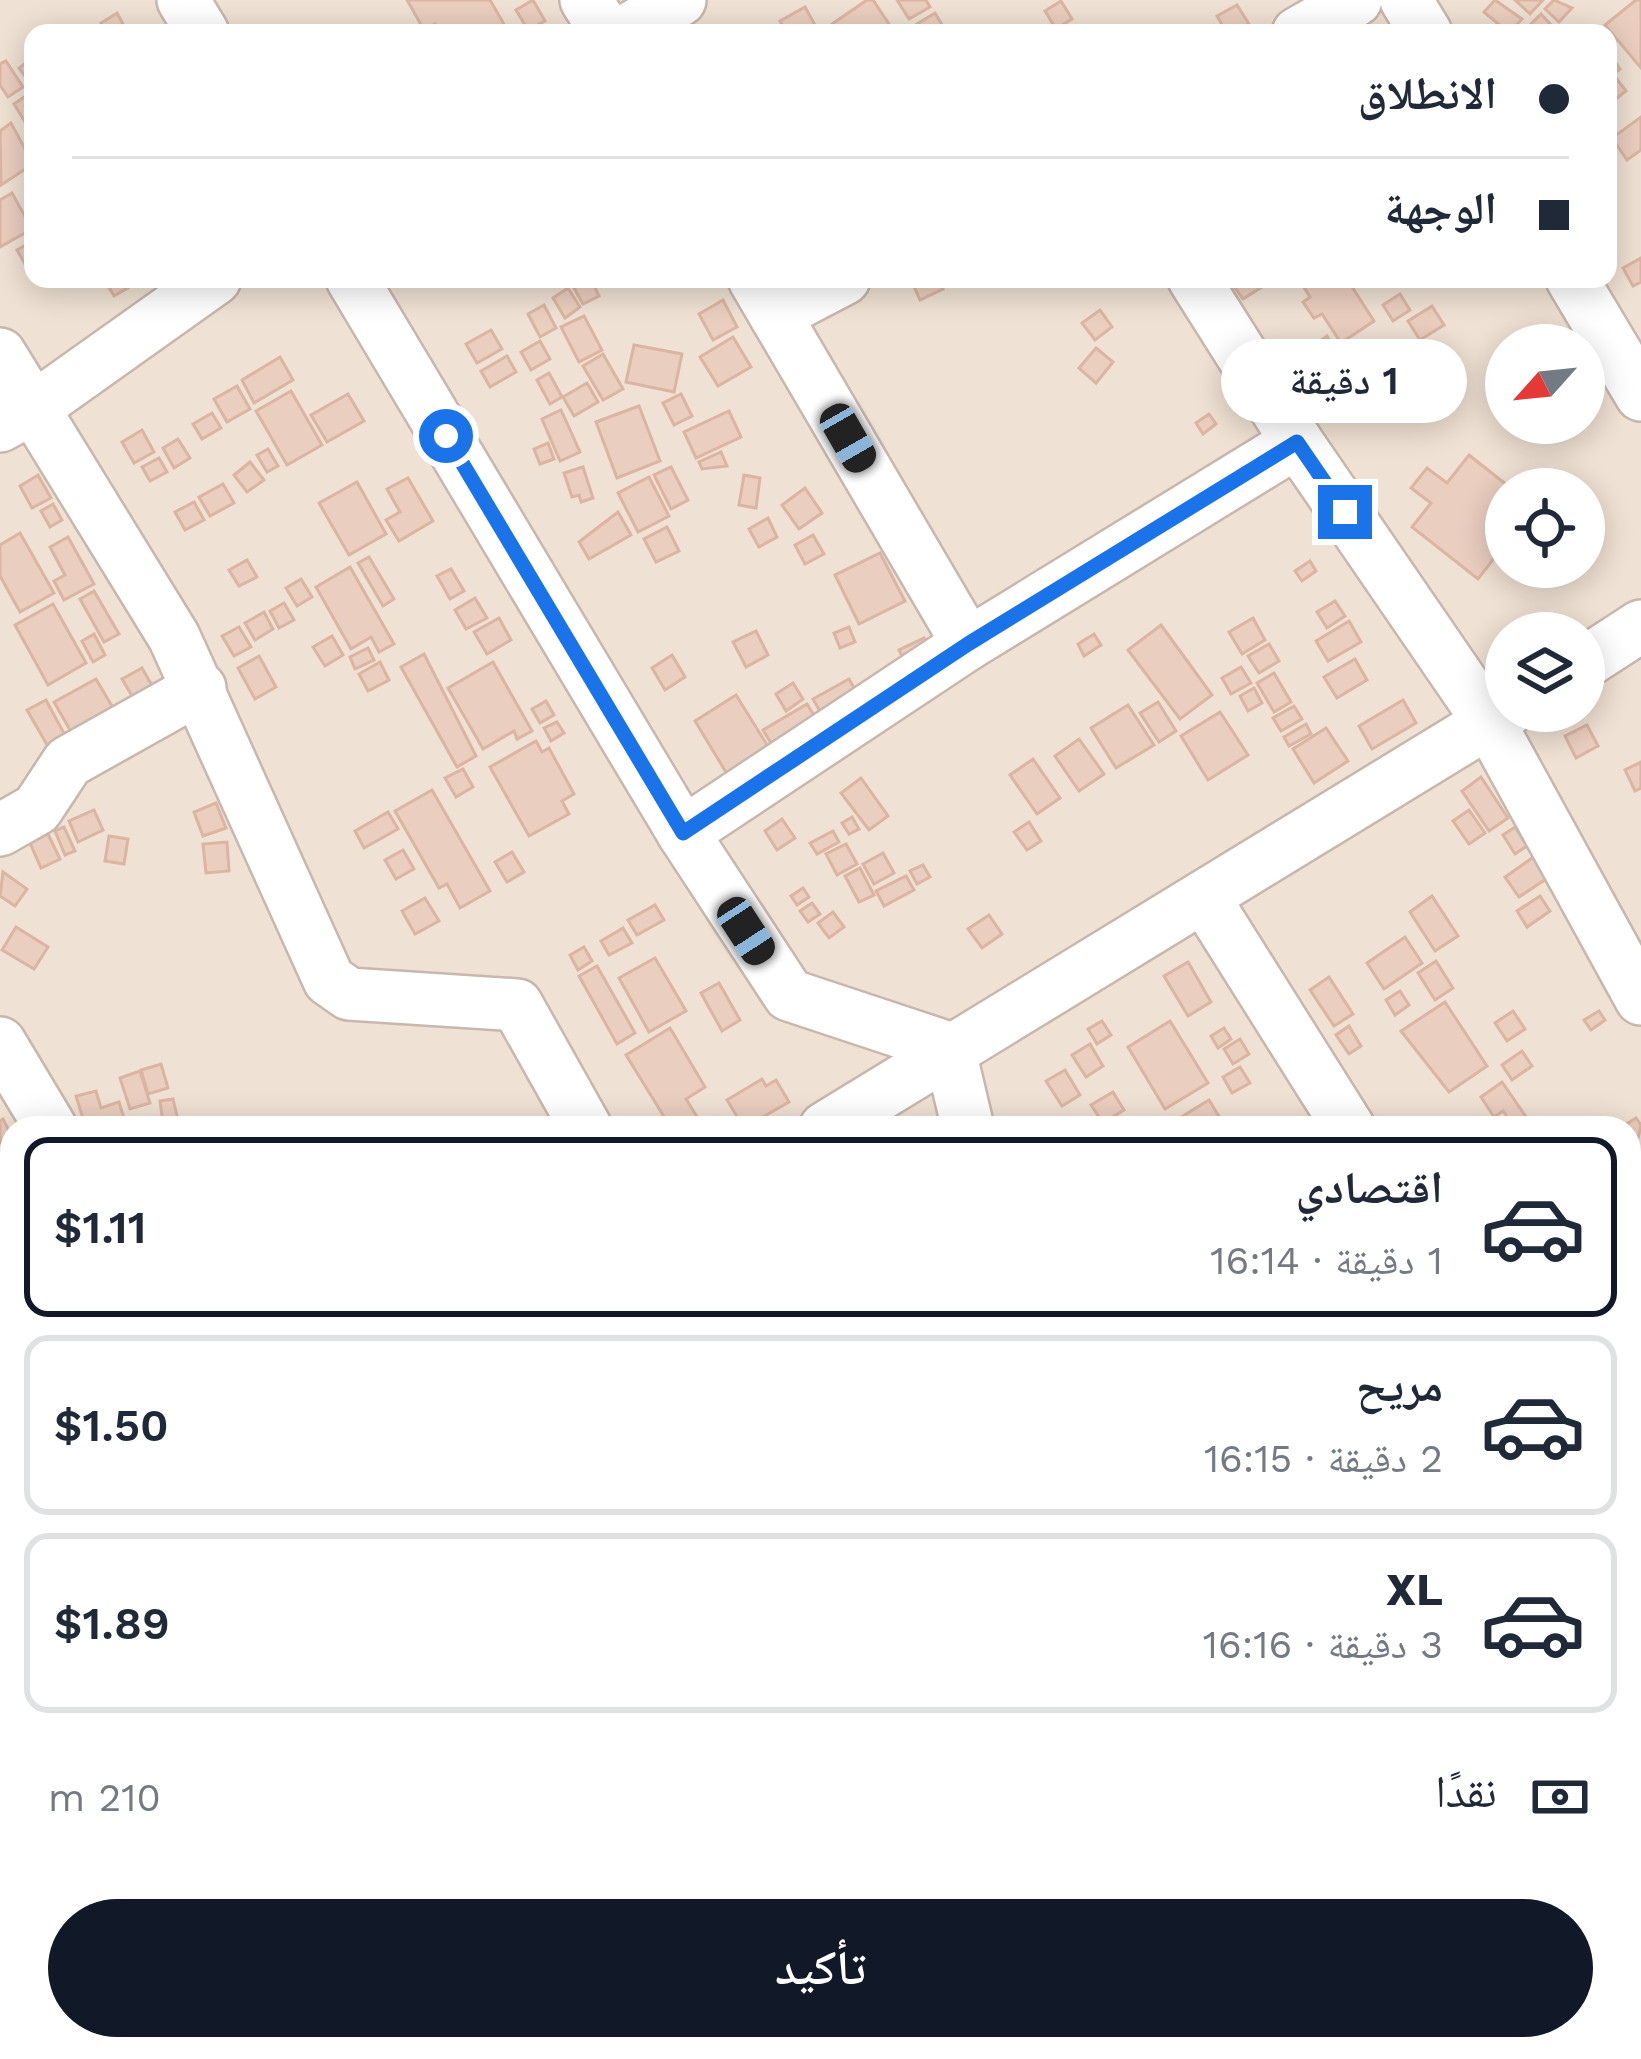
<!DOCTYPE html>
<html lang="ar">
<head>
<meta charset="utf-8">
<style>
	:root { --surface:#fff; --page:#f6f6f7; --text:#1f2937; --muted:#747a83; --line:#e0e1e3; --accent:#111827 }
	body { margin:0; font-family:"Work Sans","Noto Naskh Arabic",sans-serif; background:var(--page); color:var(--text); direction:rtl; height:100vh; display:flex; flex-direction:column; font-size:45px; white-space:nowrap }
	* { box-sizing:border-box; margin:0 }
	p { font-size:39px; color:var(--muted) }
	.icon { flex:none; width:66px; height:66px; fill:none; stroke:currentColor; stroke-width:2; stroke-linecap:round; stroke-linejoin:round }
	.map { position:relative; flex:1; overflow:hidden; direction:ltr }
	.drawer { position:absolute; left:0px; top:1116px; width:1641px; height:945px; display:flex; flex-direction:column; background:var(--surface); border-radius:36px 36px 0 0; box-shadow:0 6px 30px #0003; direction:rtl }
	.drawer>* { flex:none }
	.guide { position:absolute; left:24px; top:24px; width:1593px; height:264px; border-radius:24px; box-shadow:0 6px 30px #0003; direction:rtl; display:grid; align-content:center; height:264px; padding:0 48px; background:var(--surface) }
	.needle { width:78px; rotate:243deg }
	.fabs { position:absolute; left:1485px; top:324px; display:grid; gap:24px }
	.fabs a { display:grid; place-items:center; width:120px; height:120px; border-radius:50%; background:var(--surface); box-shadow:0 6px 30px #0003; font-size:60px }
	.end { position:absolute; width:54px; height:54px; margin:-27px; border:15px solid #1a73e8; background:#fff; box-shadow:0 0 0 6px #fff }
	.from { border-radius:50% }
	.bubble { position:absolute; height:84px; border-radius:42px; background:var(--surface); box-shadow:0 6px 30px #0003; font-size:39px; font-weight:600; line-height:84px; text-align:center; direction:rtl }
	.car { position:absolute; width:36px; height:72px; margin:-36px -18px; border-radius:15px; box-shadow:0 0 9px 3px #0007; background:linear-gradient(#222 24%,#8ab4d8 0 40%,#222 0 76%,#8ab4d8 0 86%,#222 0) }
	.guide b { display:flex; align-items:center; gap:42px; height:114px; font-size:45px }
	.guide b+b { border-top:3px solid var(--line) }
	.guide i { width:30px; height:30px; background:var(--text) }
	ul { padding:21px 0 0; list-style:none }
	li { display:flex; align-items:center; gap:36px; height:180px; margin:0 24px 18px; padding:0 24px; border:6px solid var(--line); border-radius:24px }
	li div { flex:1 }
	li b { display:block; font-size:45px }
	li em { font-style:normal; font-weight:600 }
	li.current { border-color:var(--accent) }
	li>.icon { width:108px; height:108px; stroke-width:1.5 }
	.pay { display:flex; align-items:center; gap:30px; height:132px; padding:0 48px; font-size:45px }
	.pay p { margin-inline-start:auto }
	.cta { display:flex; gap:24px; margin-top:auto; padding:24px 48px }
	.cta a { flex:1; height:138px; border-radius:72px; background:var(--accent); color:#fff; font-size:48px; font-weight:600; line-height:138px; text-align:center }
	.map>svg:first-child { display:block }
</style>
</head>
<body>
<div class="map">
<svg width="1641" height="2059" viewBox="0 0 1641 2059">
	<rect width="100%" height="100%" fill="#f9f0e4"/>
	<path fill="#efe1d3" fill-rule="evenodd" d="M0 0H1641V2059H0ZM33 33H1608V279H33ZM1506 345H1584V423H1506ZM1506 489H1584V567H1506ZM1506 633H1584V711H1506ZM12 1128H1629V2049H12Z"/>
	<polygon fill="#ece1f5" points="1641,1965 1641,2059 1497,2059 1512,2049 1629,2049 1629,1973"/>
	<g fill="#eacebf" stroke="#dbb5a2" stroke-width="3">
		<polygon points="407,0 490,0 509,33 440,33 435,24 424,30"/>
		<polygon points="533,0 545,21 528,30 516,10"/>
		<polygon points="867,0 873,0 895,33 839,33 832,24"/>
		<polygon points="897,0 926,0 930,7 909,19"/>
		<polygon points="1495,0 1522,19 1509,33 1484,12"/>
		<polygon points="1515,0 1543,0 1530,14"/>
		<polygon points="1554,0 1572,8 1559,22 1545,9"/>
		<polygon points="1636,0 1641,0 1641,68 1605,25"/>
		<polygon points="1061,1 1072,19 1056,29 1045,11"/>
		<polygon points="1237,5 1249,24 1227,33 1217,16"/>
		<polygon points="805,7 815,25 787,33 780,21"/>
		<polygon points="117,13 128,33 106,33 101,23"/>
		<polygon points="935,13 947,33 923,33 917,24"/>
		<polygon points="1541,14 1552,26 1534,33 1528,27"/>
		<polygon points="1610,54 1620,69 1613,74 1626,91 1608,105"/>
		<polygon points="33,58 33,79 29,82 19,68"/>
		<polygon points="6,61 23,87 8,97 0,85 0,64"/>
		<polygon points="33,91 33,135 14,104"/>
		<polygon points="1641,117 1641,150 1627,160 1612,138"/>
		<polygon points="11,123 33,164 1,185 0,131"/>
		<polygon points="12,193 32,229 0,247 0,200"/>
		<polygon points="33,241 33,278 17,250"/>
		<polygon points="1641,258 1641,282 1633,286 1623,268"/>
		<polygon points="104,279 143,279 114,296"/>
		<polygon points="591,279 599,296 583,304 574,288"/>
		<polygon points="923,279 938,279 943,289 920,300 913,284"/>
		<polygon points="1235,279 1268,279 1270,282 1243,299 1231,282"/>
		<polygon points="1299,279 1347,279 1374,321 1341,343 1322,314 1314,318 1303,302 1310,297"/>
		<polygon points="568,288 580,307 565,318 553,298"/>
		<polygon points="1400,294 1410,310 1393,321 1383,305"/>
		<polygon points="723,300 737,327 713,340 699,314"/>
		<polygon points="544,305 556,328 540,337 528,314"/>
		<polygon points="1432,306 1444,325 1420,340 1408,321"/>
		<polygon points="1100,310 1112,327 1095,340 1082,323"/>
		<polygon points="584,316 602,350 579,362 561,327"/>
		<polygon points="491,330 502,349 477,363 466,344"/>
		<polygon points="1327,336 1340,357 1319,372 1305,352"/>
		<polygon points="733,337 751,367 718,386 700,357"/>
		<polygon points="540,341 550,359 531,370 521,352"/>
		<polygon points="634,345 682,354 674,392 626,382"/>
		<polygon points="1096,348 1113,362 1096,383 1079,368"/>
		<polygon points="603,354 623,389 603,400 583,366"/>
		<polygon points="507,356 516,372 490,387 481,371"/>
		<polygon points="280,357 293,380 254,403 242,380"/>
		<polygon points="1302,358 1312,374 1297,383 1288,367"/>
		<polygon points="549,373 562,397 550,404 537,380"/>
		<polygon points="587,383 598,402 574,416 563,397"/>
		<polygon points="237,386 250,409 227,422 214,399"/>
		<polygon points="1389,386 1405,399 1389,417 1373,404"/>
		<polygon points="291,391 322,445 287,465 256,411"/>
		<polygon points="348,394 364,421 327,442 311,415"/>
		<polygon points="681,394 692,416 674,425 663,403"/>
		<polygon points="639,406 660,461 617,478 596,422"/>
		<polygon points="561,410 580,452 560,461 542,419"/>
		<polygon points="729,411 741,437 696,458 684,432"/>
		<polygon points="212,413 221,428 202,439 193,424"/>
		<polygon points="1209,414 1216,424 1203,434 1196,423"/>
		<polygon points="142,430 154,452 134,463 122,442"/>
		<polygon points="178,439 190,458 174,468 163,448"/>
		<polygon points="548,443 554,459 540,464 534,449"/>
		<polygon points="268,449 278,466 267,472 257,455"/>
		<polygon points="721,452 727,466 702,469 699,462"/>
		<polygon points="1469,455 1512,489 1506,489 1506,543 1478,579 1412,527 1431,503 1411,488 1427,468 1447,483"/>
		<polygon points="159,458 167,472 150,481 142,467"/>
		<polygon points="250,462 264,480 247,492 234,475"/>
		<polygon points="583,467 593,498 581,502 579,495 572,497 564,473"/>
		<polygon points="671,467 688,500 671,509 654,475"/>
		<polygon points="38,475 51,498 32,508 20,486"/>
		<polygon points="744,475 760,478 756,508 739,505"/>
		<polygon points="649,477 669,516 638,532 618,493"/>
		<polygon points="408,478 433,521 399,541 386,520 400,512 387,489"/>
		<polygon points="357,482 386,534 349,555 319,503"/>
		<polygon points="223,484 234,503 210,516 199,497"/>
		<polygon points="805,488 822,513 799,529 782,505"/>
		<polygon points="194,502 204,520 185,530 175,512"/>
		<polygon points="53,504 62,520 50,527 41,511"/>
		<polygon points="618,512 631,535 589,559 579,542"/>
		<polygon points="768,518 777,537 759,547 749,529"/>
		<polygon points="667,527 679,551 656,562 644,539"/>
		<polygon points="20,533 54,593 20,612 0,576 0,545"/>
		<polygon points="813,535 824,554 805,564 795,545"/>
		<polygon points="68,537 94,584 64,600 54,581 65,575 50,547"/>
		<polygon points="880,553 905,601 859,624 835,575"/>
		<polygon points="369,557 394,599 383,606 358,563"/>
		<polygon points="247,560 257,577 239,586 229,570"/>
		<polygon points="1310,561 1316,571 1302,581 1295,571"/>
		<polygon points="350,567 394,644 379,652 371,637 351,649 316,587"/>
		<polygon points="451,569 464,591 450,599 437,576"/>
		<polygon points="301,579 312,597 297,606 286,588"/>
		<polygon points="94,591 119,634 104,642 80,599"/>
		<polygon points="475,598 487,618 466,629 455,610"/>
		<polygon points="1335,601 1345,616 1327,628 1317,612"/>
		<polygon points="284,603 294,620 279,628 270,611"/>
		<polygon points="53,604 86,663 48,685 15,625"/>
		<polygon points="264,612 273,629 255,640 245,623"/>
		<polygon points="499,618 511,640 487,654 474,632"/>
		<polygon points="1253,618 1265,640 1242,654 1229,632"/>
		<polygon points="1349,621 1361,642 1328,661 1316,641"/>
		<polygon points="1161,625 1212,695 1180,719 1128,650"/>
		<polygon points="239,627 251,647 234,656 222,636"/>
		<polygon points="849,627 855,642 840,648 834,633"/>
		<polygon points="756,631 768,655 746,667 733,642"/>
		<polygon points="94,634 105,655 93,662 82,641"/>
		<polygon points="1094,634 1101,645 1084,656 1078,644"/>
		<polygon points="332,636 343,655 325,666 313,647"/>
		<polygon points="924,638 934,657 909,669 899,650"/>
		<polygon points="1269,644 1279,661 1259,673 1248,656"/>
		<polygon points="368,648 374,660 355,669 350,657"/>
		<polygon points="424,654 476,756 457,767 401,667"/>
		<polygon points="672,655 685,677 665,690 652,668"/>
		<polygon points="259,656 276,687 255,699 238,668"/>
		<polygon points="1355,659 1367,680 1337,698 1324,677"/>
		<polygon points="380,662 389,680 368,691 359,674"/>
		<polygon points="493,662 532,731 517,739 514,731 483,749 448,688"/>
		<polygon points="1241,667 1251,683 1231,694 1222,678"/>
		<polygon points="142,668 154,689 135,701 122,679"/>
		<polygon points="1274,673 1291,702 1274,712 1257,683"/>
		<polygon points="96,679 116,713 74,737 54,702"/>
		<polygon points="849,679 861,700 825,720 813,699"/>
		<polygon points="793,683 803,699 786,711 776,694"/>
		<polygon points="1254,688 1262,703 1248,711 1240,696"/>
		<polygon points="736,695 769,748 727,774 695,721"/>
		<polygon points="46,700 67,739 50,750 27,710"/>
		<polygon points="1403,700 1416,723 1372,749 1359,726"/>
		<polygon points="546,701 554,715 540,723 532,709"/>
		<polygon points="1158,702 1176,731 1159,742 1140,713"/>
		<polygon points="807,704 818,722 774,748 763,730"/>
		<polygon points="1128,705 1154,745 1116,768 1091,728"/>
		<polygon points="1294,706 1302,719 1281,731 1273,718"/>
		<polygon points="1220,712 1248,755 1208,780 1181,736"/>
		<polygon points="557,722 564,733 551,741 544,728"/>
		<polygon points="1306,724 1311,734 1289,746 1284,737"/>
		<polygon points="1587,725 1598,746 1576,758 1565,736"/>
		<polygon points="1326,728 1348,761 1314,783 1293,749"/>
		<polygon points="1079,739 1104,774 1079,791 1055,756"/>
		<polygon points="536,741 542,752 549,748 574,794 562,801 569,814 529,836 490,767"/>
		<polygon points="1033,759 1060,798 1037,814 1010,775"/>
		<polygon points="1641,762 1641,788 1635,791 1625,770"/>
		<polygon points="463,769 473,787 456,797 445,778"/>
		<polygon points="1481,777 1508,818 1489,831 1462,791"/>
		<polygon points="861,778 888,816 869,830 841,793"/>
		<polygon points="432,790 490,891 460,908 447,884 439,888 395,811"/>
		<polygon points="216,803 226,828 203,836 194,812"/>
		<polygon points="94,810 103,830 78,842 69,821"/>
		<polygon points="1469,810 1485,833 1469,844 1453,821"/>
		<polygon points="388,812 398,829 364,848 355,831"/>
		<polygon points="852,817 859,829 849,834 842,823"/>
		<polygon points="782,819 795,838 777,850 765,831"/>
		<polygon points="1029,822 1041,841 1027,850 1014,832"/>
		<polygon points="64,827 75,851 65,855 55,831"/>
		<polygon points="1515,827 1527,846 1515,854 1503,835"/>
		<polygon points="833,831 839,842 817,854 810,843"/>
		<polygon points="48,834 60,859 41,868 30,843"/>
		<polygon points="109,836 128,839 124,864 105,861"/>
		<polygon points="227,842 229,871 206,873 203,844"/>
		<polygon points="846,844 857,864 837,875 826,854"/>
		<polygon points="403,850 414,869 396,879 385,860"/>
		<polygon points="512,852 524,872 507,882 495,862"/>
		<polygon points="883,853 894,873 874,884 863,864"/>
		<polygon points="1535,856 1549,877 1519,897 1505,877"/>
		<polygon points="923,865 930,877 917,884 910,871"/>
		<polygon points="860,868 874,895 859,902 845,876"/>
		<polygon points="3,872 27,889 15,906 0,896"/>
		<polygon points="906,876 914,890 884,906 876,891"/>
		<polygon points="803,888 809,897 797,905 791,896"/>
		<polygon points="1432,896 1458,936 1435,951 1410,912"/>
		<polygon points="1540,896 1550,911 1527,927 1517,911"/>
		<polygon points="425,898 439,921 415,934 402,911"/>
		<polygon points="812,903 820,914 808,922 800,911"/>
		<polygon points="655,905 664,920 637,935 628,920"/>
		<polygon points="833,912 844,927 829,938 818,923"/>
		<polygon points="989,915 1002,934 982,948 968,929"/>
		<polygon points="16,927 48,947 34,969 2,950"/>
		<polygon points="623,928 632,943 609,955 601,941"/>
		<polygon points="1405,937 1422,963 1384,989 1367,963"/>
		<polygon points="584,947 592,961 578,970 570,955"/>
		<polygon points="655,958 686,1011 649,1032 619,978"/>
		<polygon points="1436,961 1453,988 1435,1000 1418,973"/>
		<polygon points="1188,962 1211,1002 1188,1016 1164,976"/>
		<polygon points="597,966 635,1033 617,1044 579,976"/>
		<polygon points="1329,977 1353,1014 1334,1026 1310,990"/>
		<polygon points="719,983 740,1020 722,1031 701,993"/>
		<polygon points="1400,991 1409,1005 1395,1015 1386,1000"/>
		<polygon points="1445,1002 1487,1066 1449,1092 1401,1031"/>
		<polygon points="1513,1011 1525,1029 1507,1041 1495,1023"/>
		<polygon points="1599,1011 1605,1020 1591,1030 1584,1020"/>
		<polygon points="1102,1021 1111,1035 1097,1044 1088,1029"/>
		<polygon points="1170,1021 1208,1083 1165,1109 1128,1047"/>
		<polygon points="1349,1026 1361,1046 1349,1054 1336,1035"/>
		<polygon points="670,1028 705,1087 686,1099 704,1128 671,1128 626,1055"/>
		<polygon points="1224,1028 1231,1039 1218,1048 1211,1036"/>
		<polygon points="1240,1039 1249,1054 1233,1064 1224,1049"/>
		<polygon points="1090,1044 1103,1066 1086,1077 1072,1055"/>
		<polygon points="1522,1051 1532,1066 1512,1080 1502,1065"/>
		<polygon points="161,1064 168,1088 148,1094 141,1070"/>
		<polygon points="1240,1067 1250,1083 1232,1093 1223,1077"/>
		<polygon points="1065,1070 1080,1095 1062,1106 1046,1081"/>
		<polygon points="140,1071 150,1103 130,1109 120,1078"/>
		<polygon points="762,1079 766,1086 776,1080 789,1102 744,1128 727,1100"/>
		<polygon points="1502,1082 1531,1124 1525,1128 1515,1128 1503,1111 1494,1117 1481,1097"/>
		<polygon points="96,1091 101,1108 119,1102 127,1128 86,1128 76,1096"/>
		<polygon points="1113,1092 1124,1110 1103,1123 1091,1105"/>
		<polygon points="173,1099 178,1120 163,1123 160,1101"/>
		<polygon points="1209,1100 1226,1128 1170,1128 1168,1125"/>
		<polygon points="1636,1118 1641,1125 1637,1143 1625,1125"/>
		<polygon points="3,1119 12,1137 0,1143 0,1121"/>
		<polygon points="12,1146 12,1170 0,1175 0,1152"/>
		<polygon points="1631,1146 1641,1170 1630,1177 1629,1147"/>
		<polygon points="1641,1256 1641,1283 1629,1265"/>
		<polygon points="5,1321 12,1345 0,1352 0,1324"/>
		<polygon points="1,1372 12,1393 4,1404 0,1397"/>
		<polygon points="1641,1407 1641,1446 1629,1452 1629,1412"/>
		<polygon points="0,1426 12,1447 12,1522 5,1526 0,1518"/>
		<polygon points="1637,1491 1641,1507 1632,1513 1629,1497"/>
		<polygon points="1640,1769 1641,1828 1629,1836 1629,1777"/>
		<polygon points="1641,1834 1641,1859 1629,1842"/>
		<polygon points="9,1987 12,1992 10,2034 0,2019 0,1993"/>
		<polygon points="12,2039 12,2049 40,2050 13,2059 4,2045"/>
		<polygon points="96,2049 152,2049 153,2051 142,2059 103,2059"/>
		<polygon points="506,2049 567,2049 574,2059 513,2059"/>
		<polygon points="600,2049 625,2049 633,2059 597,2059 593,2054"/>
		<polygon points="841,2049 853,2059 829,2059 828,2057"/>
		<polygon points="904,2049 910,2059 888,2056 900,2049"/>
		<polygon points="913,2049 978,2049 984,2058 919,2059"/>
		<polygon points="1023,2049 1031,2049 1037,2059 1008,2059"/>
		<polygon points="1588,2049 1623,2049 1629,2059 1593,2059"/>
	</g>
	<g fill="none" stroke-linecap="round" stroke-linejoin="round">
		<g stroke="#c8b7ac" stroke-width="56">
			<g id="minor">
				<polyline points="183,0 203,33"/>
				<polyline points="586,0 607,33"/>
				<polyline points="1406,0 1426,33"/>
				<polyline points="622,33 680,0"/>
				<polyline points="1298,33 1356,0"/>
				<polyline points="352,279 683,833 789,995 949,1048 968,1128"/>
				<polyline points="754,279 968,644"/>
				<polyline points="1194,279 1297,442 1489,722 1641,999"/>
				<polyline points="1572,279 1641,395"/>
				<polyline points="775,315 844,279"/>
				<polyline points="0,354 174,637 329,980 349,994 517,1005 586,1128"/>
				<polyline points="0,426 35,407 215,279"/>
				<polyline points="1584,663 1641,626"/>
				<polyline points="0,830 37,809 68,762 200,688"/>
				<polyline points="683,833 968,644 1297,442"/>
				<polyline points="1205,899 1349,1128"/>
				<polyline points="0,1043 51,1128"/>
				<polyline points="825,1128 1507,711"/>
				<polyline points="1629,1364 1641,1358"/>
				<polyline points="1629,1577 1641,1595"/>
				<polyline points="0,1684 12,1702"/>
				<polyline points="1629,1906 1641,1898"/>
				<polyline points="243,2049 250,2059"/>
				<polyline points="689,2049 696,2059"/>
				<polyline points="1131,2049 1137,2059"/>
				<polyline points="299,2059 314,2049"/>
				<polyline points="1395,2059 1411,2049"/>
			</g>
		</g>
		<use href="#minor" stroke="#fff" stroke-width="51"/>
	</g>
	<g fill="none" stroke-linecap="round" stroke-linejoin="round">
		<polyline stroke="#1a73e8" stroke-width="15" points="446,436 683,833 968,644 1297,442 1345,512"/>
	</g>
</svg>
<div class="fabs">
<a><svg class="needle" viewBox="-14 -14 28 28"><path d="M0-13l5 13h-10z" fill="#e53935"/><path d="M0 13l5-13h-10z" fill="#747a83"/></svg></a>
<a><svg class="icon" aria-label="locate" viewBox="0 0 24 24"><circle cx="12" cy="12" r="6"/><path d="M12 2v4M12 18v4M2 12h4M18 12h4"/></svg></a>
<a><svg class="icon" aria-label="layers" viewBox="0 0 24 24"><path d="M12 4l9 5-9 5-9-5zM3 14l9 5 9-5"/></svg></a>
</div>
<i class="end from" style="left:446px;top:436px"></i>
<i class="end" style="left:1345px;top:512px"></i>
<div class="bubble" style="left:1221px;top:339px;width:246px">1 دقيقة</div>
<i class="car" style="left:848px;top:438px;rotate:150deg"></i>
<i class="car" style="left:746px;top:931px;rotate:147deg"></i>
<div class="guide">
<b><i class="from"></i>الانطلاق</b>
<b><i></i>الوجهة</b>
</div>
<section class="drawer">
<ul>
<li class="current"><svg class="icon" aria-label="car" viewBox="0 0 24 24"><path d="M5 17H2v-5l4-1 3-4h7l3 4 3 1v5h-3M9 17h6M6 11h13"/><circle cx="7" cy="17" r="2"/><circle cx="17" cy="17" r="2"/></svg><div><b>اقتصادي</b><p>1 دقيقة · 16:14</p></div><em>$1.11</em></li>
<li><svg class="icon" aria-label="car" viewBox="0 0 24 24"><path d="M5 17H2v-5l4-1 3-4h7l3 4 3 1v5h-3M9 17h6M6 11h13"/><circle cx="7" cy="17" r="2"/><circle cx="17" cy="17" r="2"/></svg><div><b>مريح</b><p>2 دقيقة · 16:15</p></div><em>$1.50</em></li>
<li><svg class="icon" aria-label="car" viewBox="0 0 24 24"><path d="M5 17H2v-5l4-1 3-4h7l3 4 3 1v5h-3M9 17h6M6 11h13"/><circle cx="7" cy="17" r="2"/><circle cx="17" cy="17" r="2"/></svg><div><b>XL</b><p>3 دقيقة · 16:16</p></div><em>$1.89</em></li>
</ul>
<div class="pay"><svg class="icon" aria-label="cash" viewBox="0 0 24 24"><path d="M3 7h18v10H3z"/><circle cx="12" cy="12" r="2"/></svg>نقدًا<p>210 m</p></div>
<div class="cta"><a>تأكيد</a></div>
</section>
</div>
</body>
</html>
